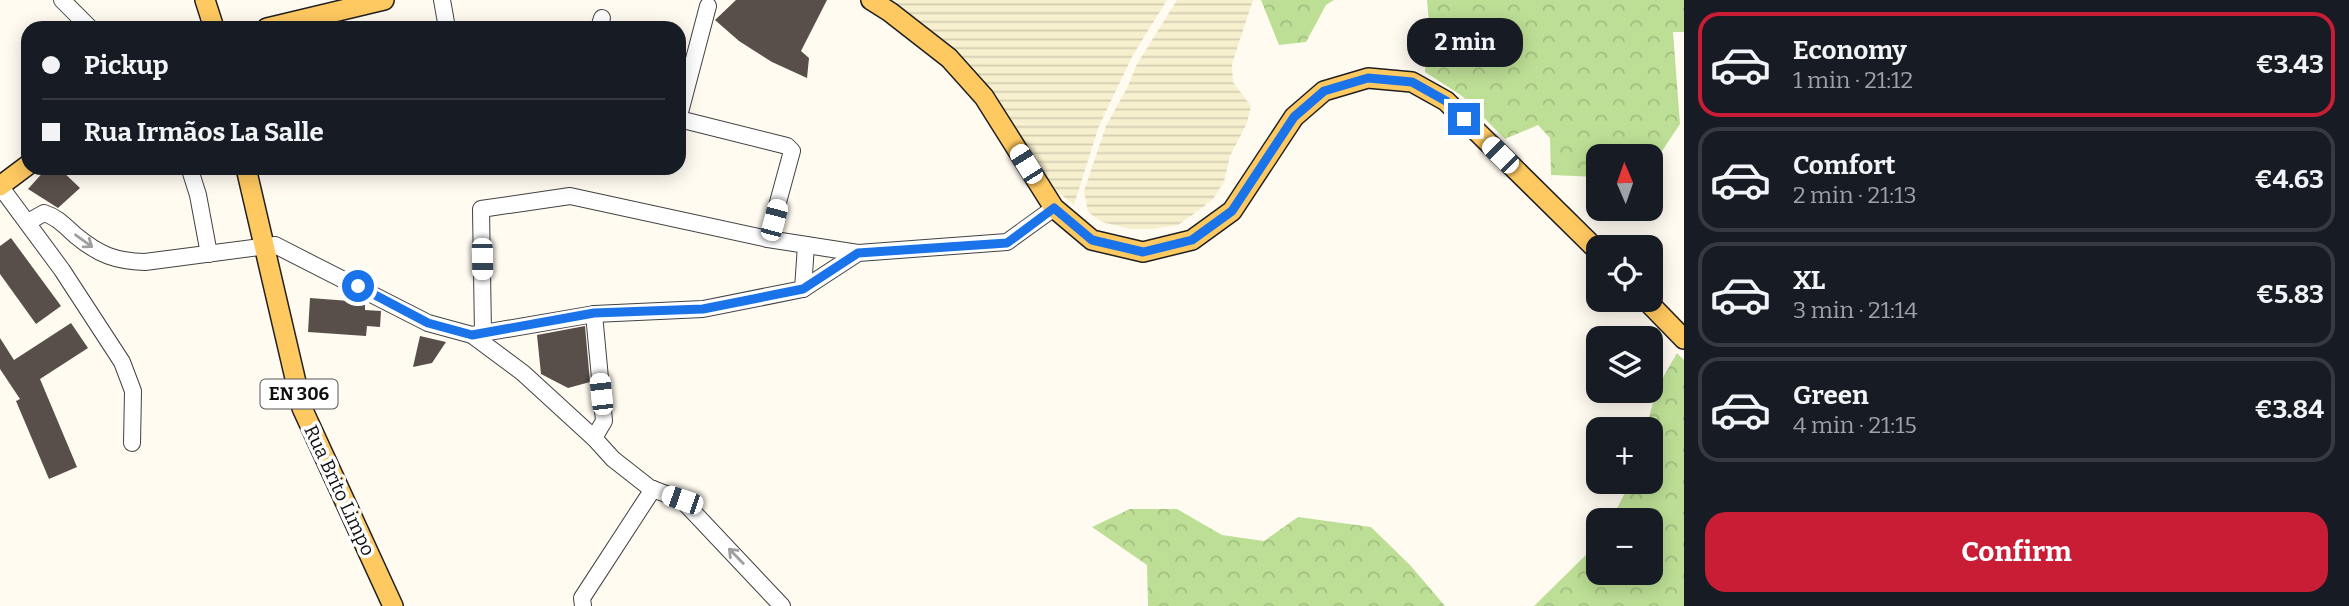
<!DOCTYPE html>
<html lang="en">
<head>
<meta charset="utf-8">
<style>
	:root { --surface:#171b24; --page:#242831; --text:#f1f3f6; --muted:#9ea1a6; --line:#363941; --accent:#c91c35 }
	body { margin:0; font-family:Bitter,serif; background:var(--page); color:var(--text); height:100vh; display:flex; flex-direction:column; font-size:26px; white-space:nowrap }
	* { box-sizing:border-box; margin:0 }
	p { font-size:23px; color:var(--muted) }
	.icon { flex:none; width:38px; height:38px; fill:none; stroke:currentColor; stroke-width:2; stroke-linecap:round; stroke-linejoin:round }
	.map { position:relative; flex:1; overflow:hidden }
	.panel { display:flex; flex-direction:column; background:var(--surface); width:665px }
	.panel>* { flex:none }
	.top-card { position:absolute; left:21px; top:21px; width:665px; height:154px; border-radius:21px; box-shadow:0 4px 18px #0003; display:grid; align-content:center; height:154px; padding:0 21px; background:var(--surface) }
	.needle { width:46px; rotate:358deg }
	.tools { position:absolute; left:1586px; top:144px; display:grid; gap:14px }
	.tools a { display:grid; place-items:center; width:77px; height:77px; border-radius:14px; background:var(--surface); box-shadow:0 4px 18px #0003; font-size:35px }
	.end { position:absolute; width:32px; height:32px; margin:-16px; border:9px solid #1a73e8; background:#fff; box-shadow:0 0 0 4px #fff }
	.from { border-radius:50% }
	.bubble { position:absolute; height:49px; border-radius:21px; background:var(--surface); box-shadow:0 4px 18px #0003; font-size:23px; font-weight:700; line-height:49px; text-align:center }
	.car { position:absolute; width:21px; height:42px; margin:-21px -10px; border-radius:9px; box-shadow:0 0 5px 2px #0007; background:linear-gradient(#fff 24%,#345 0 40%,#fff 0 76%,#345 0 86%,#fff 0) }
	.top-card b { display:flex; align-items:center; gap:24px; height:66px; font-size:26px }
	.top-card b+b { border-top:2px solid var(--line) }
	.top-card i { width:18px; height:18px; background:var(--text) }
	ul { padding:12px 0 0; list-style:none }
	li { display:flex; align-items:center; gap:21px; height:105px; margin:0 14px 10px; padding:0 7px; border:4px solid var(--line); border-radius:21px }
	li div { flex:1 }
	li b { display:block; font-size:26px }
	li em { font-style:normal; font-weight:700 }
	li.selected { border-color:var(--accent) }
	li>.icon { width:63px; height:63px; stroke-width:1.5 }
	.action { display:flex; gap:14px; margin-top:auto; padding:14px 21px }
	.action a { flex:1; height:80px; border-radius:21px; background:var(--accent); color:#fff; font-size:28px; font-weight:700; line-height:80px; text-align:center }
	main { display:flex; flex:1; min-height:0 }
	.map>svg:first-child { display:block }
</style>
</head>
<body>
<main>
<div class="map">
<svg width="1684" height="606" viewBox="0 0 1684 606">
	<defs>
		<pattern id="farmland-rules" width="6" height="5" patternUnits="userSpaceOnUse" patternTransform="scale(1.75)"><rect width="6" height="5" fill="#f7f0cf"/><path d="M0 2.5h6" fill="none" stroke="#d3cdb1"/></pattern>
		<pattern id="forest-crowns" width="20" height="18" patternUnits="userSpaceOnUse" patternTransform="scale(1.75)"><rect width="20" height="18" fill="#bddf95"/><path d="M2 6a3 3 0 1 1 6 0M12 15a3 3 0 1 1 6 0" fill="none" stroke="#a1be7f"/></pattern>
	</defs>
	<rect width="100%" height="100%" fill="#fffbf1"/>
	<g fill="url(#farmland-rules)">
		<polygon points="882,0 1167,0 1133,55 1099,126 1074,205 1053,188 1032,160 997,96 938,37"/>
		<polygon points="1177,0 1253,0 1232,64 1233,82 1251,106 1247,123 1230,156 1224,182 1213,199 1198,211 1178,225 1153,229 1130,229 1102,222 1088,212 1084,191 1106,126 1127,88 1137,64"/>
	</g>
	<g fill="url(#forest-crowns)">
		<polygon points="1261,0 1334,0 1326,5 1306,42 1279,45"/>
		<polygon points="1427,0 1684,0 1684,32 1673,32 1680,124 1650,169 1650,156 1598,156 1598,177 1551,175 1550,138 1538,125 1505,139 1462,96 1425,72 1429,22"/>
		<polygon points="1677,353 1684,360 1684,606 1534,606 1598,543 1598,572 1650,572 1650,520 1611,520 1631,481 1650,481 1650,429 1646,429 1657,388"/>
		<polygon points="1130,509 1177,509 1222,535 1264,541 1298,517 1371,527 1410,565 1445,606 1148,606 1147,565 1092,527"/>
	</g>
	<g fill="#594f4a">
		<polygon points="736,0 827,0 801,51 809,58 807,78 772,62 739,41 715,20"/>
		<polygon points="47,168 59,168 80,188 58,208 28,189"/>
		<polygon points="11,238 61,306 36,324 0,274 0,246"/>
		<polygon points="310,298 363,302 365,303 365,310 381,311 380,327 367,326 366,336 308,332"/>
		<polygon points="71,323 88,348 40,379 77,467 49,479 16,401 20,399 0,369 0,338 14,360"/>
		<polygon points="585,326 590,382 568,388 541,374 537,335"/>
		<polygon points="420,336 446,342 432,363 413,367"/>
	</g>
	<g fill="none" stroke-linecap="round" stroke-linejoin="round">
		<g stroke="#424242" stroke-width="18">
			<g id="minor">
				<polyline points="62,0 90,28"/>
				<polyline points="442,0 447,28"/>
				<polyline points="599,28 602,18"/>
				<polyline points="679,116 708,6"/>
				<polyline points="191,173 198,195 209,254"/>
				<polyline points="0,186 62,270 122,362 133,391 132,443"/>
				<path d="M28 222 44 213C57 217 65 226 75 235 99 255 115 261 145 262L275 245 428 323 472 335 594 314 703 309 803 289 858 253 1007 242 1054 208"/>
				<polyline points="768,239 858,253"/>
				<polyline points="803,289 806,245"/>
				<polyline points="594,314 604,421 594,438"/>
				<polyline points="483,333 481,209 570,196 768,239 792,151 787,146 679,119"/>
				<polyline points="472,335 523,373 594,438 613,459 650,488 682,500 782,606"/>
				<polyline points="583,606 582,598 653,489"/>
			</g>
		</g>
		<g stroke="#202020" stroke-width="22">
			<g id="major">
				<polyline points="205,0 214,28"/>
				<polyline points="871,0 890,12 949,58 984,97 1054,208 1092,240 1143,252 1192,240 1232,211 1294,117 1324,91 1368,78 1412,82 1446,101 1598,251"/>
				<polyline points="267,28 384,0"/>
				<polyline points="246,168 302,408 393,606"/>
				<polyline points="0,186 28,165"/>
				<polyline points="1645,299 1684,339"/>
			</g>
		</g>
		<use href="#minor" stroke="#fff" stroke-width="16"/>
		<use href="#major" stroke="#ffc961" stroke-width="19"/>
	</g>
	<defs><path id="oneway-shaft" d="M-6 0H5M1.5-3L5.5 0L1.5 3" fill="none" stroke-width="1.6" stroke-linecap="round" stroke-linejoin="round" transform="scale(1.75)"/></defs>
	<g stroke="#9f9f9f">
		<use href="#oneway-shaft" transform="translate(84 241) rotate(36)"/>
		<use href="#oneway-shaft" transform="translate(736 556) rotate(-134)"/>
	</g>
	<g fill="none" stroke-linecap="round" stroke-linejoin="round">
		<polyline stroke="#1a73e8" stroke-width="9" points="358,286 428,323 472,335 594,313 703,309 803,289 858,253 1007,243 1054,208 1092,240 1143,252 1192,240 1232,211 1294,117 1324,91 1368,78 1412,82 1446,101 1464,119"/>
	</g>
	<g text-anchor="middle" stroke-width="7" stroke-linejoin="round" paint-order="stroke">
		<rect fill="#fff" stroke="#575757" stroke-width="2" x="260.5" y="379.5" width="77" height="29" rx="5"/>
		<g font-size="18" font-weight="bold" fill="#0f0f0f">
			<text x="299" y="400">EN 306</text>
		</g>
		<g font-size="19" fill="#0f0f0f" stroke="#fff">
			<text transform="translate(340 490) rotate(65)" y="7">Rua Brito Limpo</text>
		</g>
	</g>
</svg>
<div class="tools">
<a><svg class="needle" viewBox="-14 -14 28 28"><path d="M0-13l5 13h-10z" fill="#e53935"/><path d="M0 13l5-13h-10z" fill="#9ea1a6"/></svg></a>
<a><svg class="icon" aria-label="locate" viewBox="0 0 24 24"><circle cx="12" cy="12" r="6"/><path d="M12 2v4M12 18v4M2 12h4M18 12h4"/></svg></a>
<a><svg class="icon" aria-label="layers" viewBox="0 0 24 24"><path d="M12 4l9 5-9 5-9-5zM3 14l9 5 9-5"/></svg></a>
<a>+</a>
<a>−</a>
</div>
<i class="end from" style="left:358px;top:286px"></i>
<i class="end" style="left:1464px;top:119px"></i>
<div class="bubble" style="left:1407px;top:18px;width:116px">2 min</div>
<i class="car" style="left:1500px;top:155px;rotate:315deg"></i>
<i class="car" style="left:1026px;top:164px;rotate:328deg"></i>
<i class="car" style="left:774px;top:220px;rotate:15deg"></i>
<i class="car" style="left:482px;top:259px;rotate:179deg"></i>
<i class="car" style="left:601px;top:394px;rotate:354deg"></i>
<i class="car" style="left:682px;top:500px;rotate:289deg"></i>
<div class="top-card">
<b><i class="from"></i>Pickup</b>
<b><i></i>Rua Irmãos La Salle</b>
</div>
</div>
<section class="panel">
<ul>
<li class="selected"><svg class="icon" aria-label="car" viewBox="0 0 24 24"><path d="M5 17H2v-5l4-1 3-4h7l3 4 3 1v5h-3M9 17h6M6 11h13"/><circle cx="7" cy="17" r="2"/><circle cx="17" cy="17" r="2"/></svg><div><b>Economy</b><p>1 min · 21:12</p></div><em>€3.43</em></li>
<li><svg class="icon" aria-label="car" viewBox="0 0 24 24"><path d="M5 17H2v-5l4-1 3-4h7l3 4 3 1v5h-3M9 17h6M6 11h13"/><circle cx="7" cy="17" r="2"/><circle cx="17" cy="17" r="2"/></svg><div><b>Comfort</b><p>2 min · 21:13</p></div><em>€4.63</em></li>
<li><svg class="icon" aria-label="car" viewBox="0 0 24 24"><path d="M5 17H2v-5l4-1 3-4h7l3 4 3 1v5h-3M9 17h6M6 11h13"/><circle cx="7" cy="17" r="2"/><circle cx="17" cy="17" r="2"/></svg><div><b>XL</b><p>3 min · 21:14</p></div><em>€5.83</em></li>
<li><svg class="icon" aria-label="car" viewBox="0 0 24 24"><path d="M5 17H2v-5l4-1 3-4h7l3 4 3 1v5h-3M9 17h6M6 11h13"/><circle cx="7" cy="17" r="2"/><circle cx="17" cy="17" r="2"/></svg><div><b>Green</b><p>4 min · 21:15</p></div><em>€3.84</em></li>
</ul>
<div class="action"><a>Confirm</a></div>
</section>
</main>
</body>
</html>
